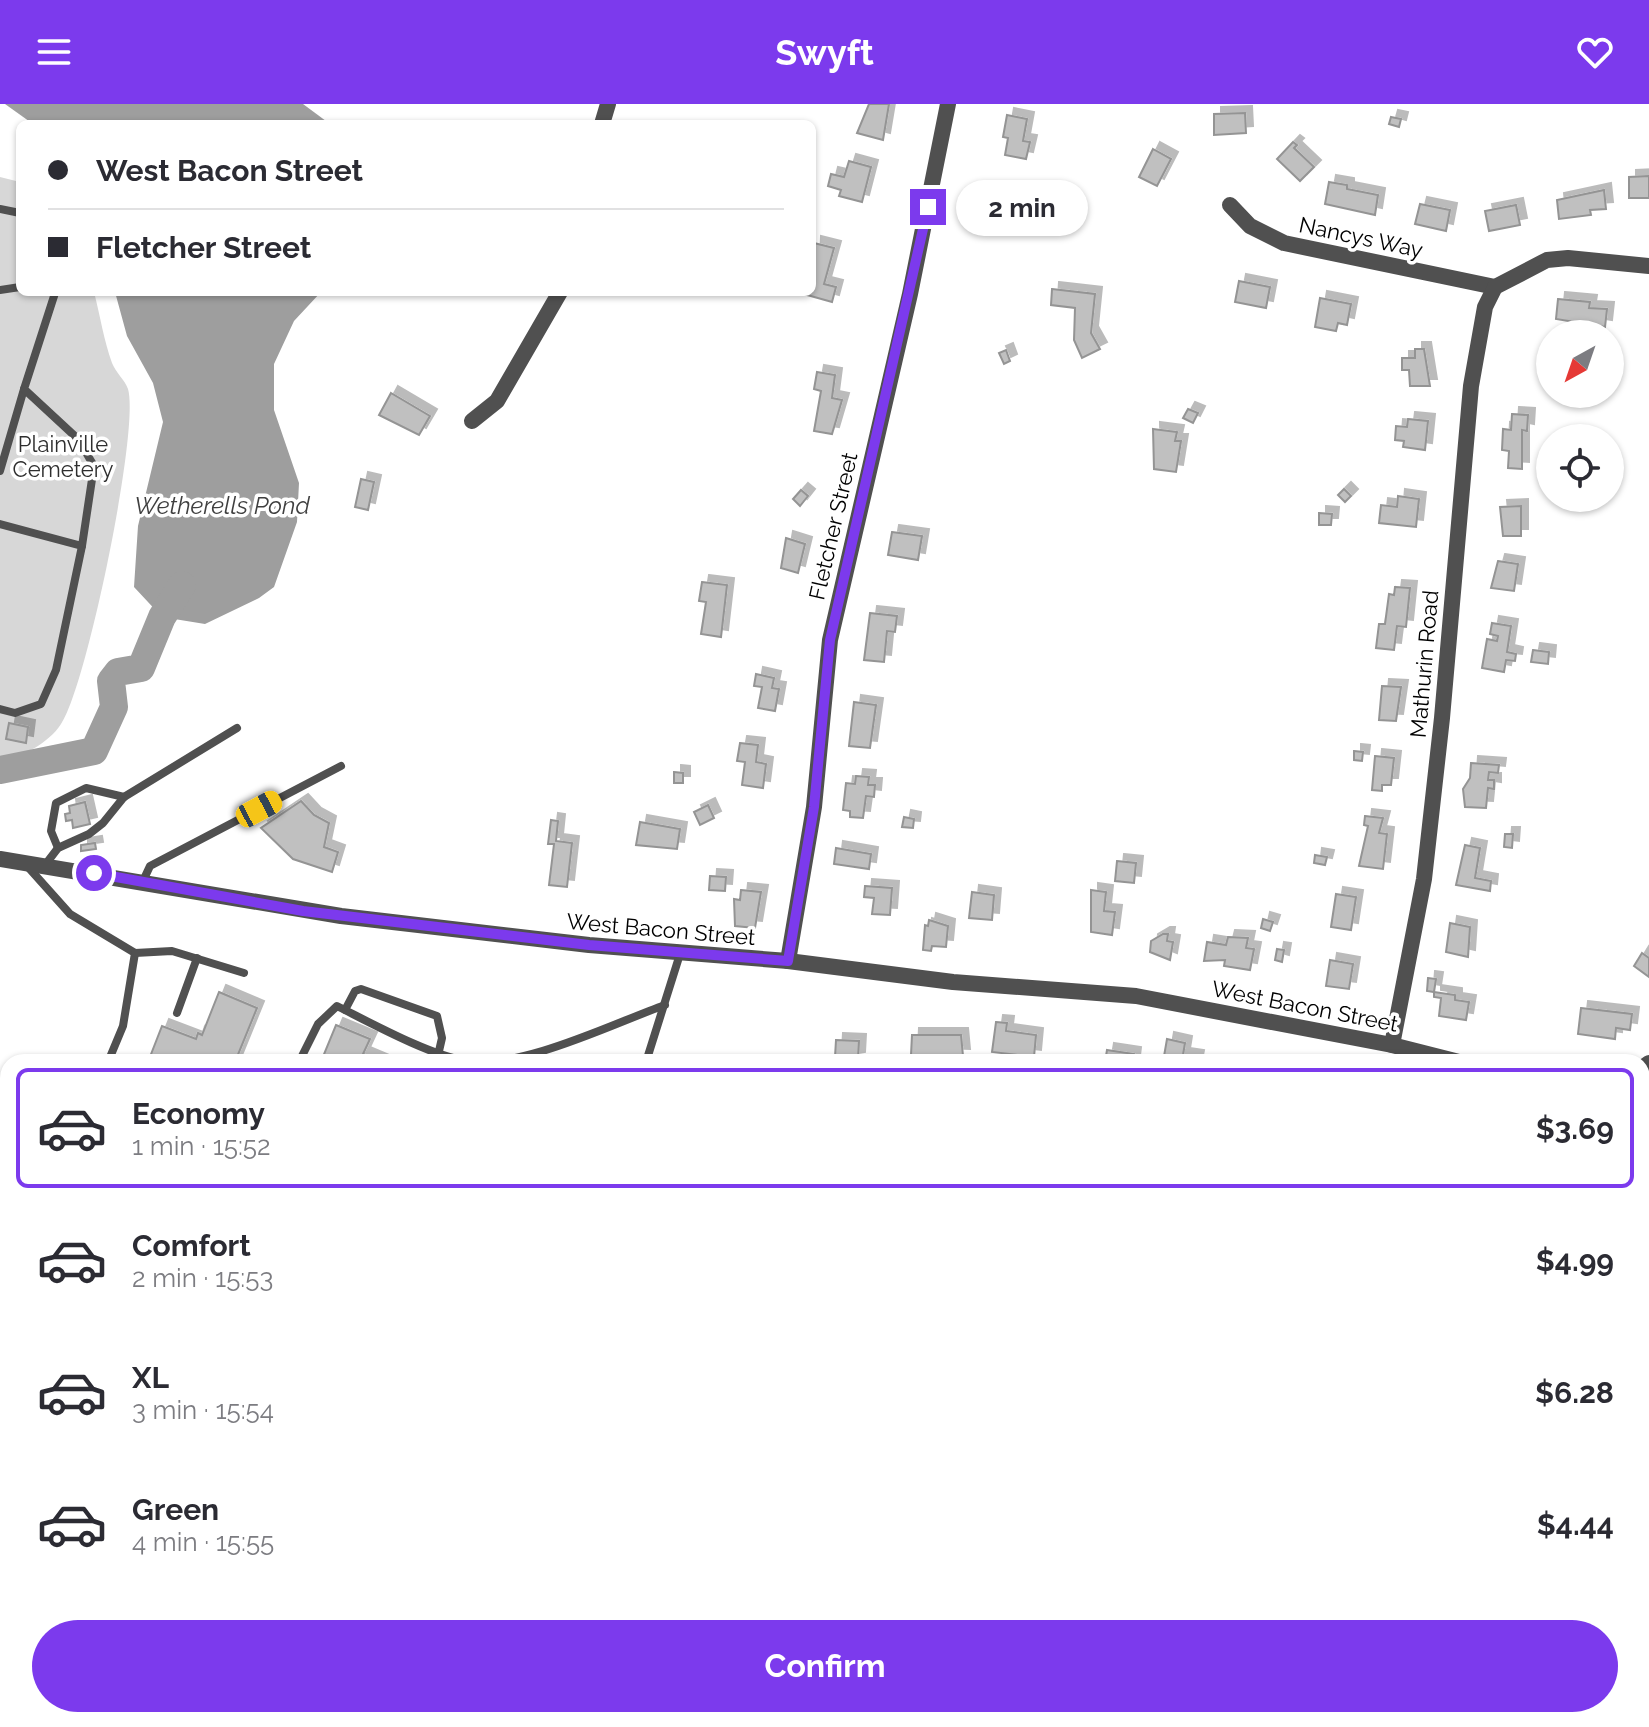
<!DOCTYPE html>
<html lang="en">
<head>
<meta charset="utf-8">
<style>
	:root { --surface:#fff; --page:#f7f7f7; --text:#2b2b33; --muted:#7c7c81; --line:#e1e1e2; --accent:#7c3aed }
	body { margin:0; font-family:Raleway,sans-serif; background:var(--page); color:var(--text); height:100vh; display:flex; flex-direction:column; font-size:30px; white-space:nowrap }
	* { box-sizing:border-box; margin:0 }
	p { font-size:26px; color:var(--muted) }
	.icon { flex:none; width:44px; height:44px; fill:none; stroke:currentColor; stroke-width:2; stroke-linecap:round; stroke-linejoin:round }
	.map { position:relative; flex:1; overflow:hidden }
	.side { position:absolute; left:0px; top:950px; width:1650px; height:674px; display:flex; flex-direction:column; background:var(--surface); border-radius:24px 24px 0 0; box-shadow:0 2px 6px #0004 }
	.side>* { flex:none }
	.hud { position:absolute; left:16px; top:16px; width:800px; height:176px; border-radius:12px; box-shadow:0 2px 6px #0004; display:grid; align-content:center; height:176px; padding:0 32px; background:var(--surface) }
	.needle { width:52px; rotate:220deg }
	.controls { position:absolute; left:1536px; top:216px; display:grid; gap:16px }
	.controls a { display:grid; place-items:center; width:88px; height:88px; border-radius:50%; background:var(--surface); box-shadow:0 2px 6px #0004; font-size:40px }
	.end { position:absolute; width:36px; height:36px; margin:-18px; border:10px solid #7c3aed; background:#fff; box-shadow:0 0 0 4px #fff }
	.from { border-radius:50% }
	.bubble { position:absolute; height:56px; border-radius:28px; background:var(--surface); box-shadow:0 2px 6px #0004; font-size:26px; font-weight:700; line-height:56px; text-align:center }
	.car { position:absolute; width:24px; height:48px; margin:-24px -12px; border-radius:10px; box-shadow:0 0 6px 2px #0007; background:linear-gradient(#f5c518 24%,#345 0 40%,#f5c518 0 76%,#345 0 86%,#f5c518 0) }
	.hud b { display:flex; align-items:center; gap:28px; height:76px; font-size:30px }
	.hud b+b { border-top:2px solid var(--line) }
	.hud i { width:20px; height:20px; background:var(--text) }
	ul { padding:14px 0 0; list-style:none }
	li { display:flex; align-items:center; gap:24px; height:120px; margin:0 16px 12px; padding:0 16px; border:4px solid transparent; border-radius:12px }
	li div { flex:1 }
	li b { display:block; font-size:30px }
	li em { font-style:normal; font-weight:700 }
	li.active { border-color:var(--accent) }
	li>.icon { width:72px; height:72px; stroke-width:1.5 }
	.button { display:flex; gap:16px; margin-top:auto; padding:16px 32px }
	.button a { flex:1; height:92px; border-radius:48px; background:var(--accent); color:#fff; font-size:32px; font-weight:700; line-height:92px; text-align:center }
	header { display:flex; justify-content:space-between; align-items:center; height:104px; padding:0 32px; background:var(--accent); color:#fff; font-size:36px; font-weight:700 }
	.map>svg:first-child { display:block }
</style>
</head>
<body>
<header><svg class="icon" aria-label="menu" viewBox="0 0 24 24"><path d="M4 6h16M4 12h16M4 18h16"/></svg>Swyft<svg class="icon" aria-label="heart" viewBox="0 0 24 24"><path d="M12 20l-8-8c-3-5 5-10 8-4 3-6 11-1 8 4z"/></svg></header>
<div class="map">
<svg width="1649" height="1623" viewBox="0 0 1649 1623">
	<defs>
		<filter id="shadow"><feDropShadow dx="7" dy="-7" stdDeviation="0" flood-color="#0004"/></filter>
	</defs>
	<rect width="100%" height="100%" fill="#fff"/>
	<g fill="#d7d7d7">
		<path d="M0 73 20 78V188H94C100 211 104 237 112 259 116 269 125 276 128 285 140 325 86 585 61 620 49 639 21 654 0 656Z"/>
		<polygon points="195,1616 369,1616 366,1623 193,1623"/>
	</g>
	<g fill="#9e9e9e">
		<polygon points="5,0 303,0 330,20 33,20"/>
		<polygon points="115,188 321,188 294,217 274,260 274,306 299,379 297,418 274,483 259,494 205,520 162,513 134,483 138,422 163,318 153,279 127,232"/>
	</g>
	<g fill="none" stroke-linecap="round" stroke-linejoin="round">
		<polyline stroke="#9e9e9e" stroke-width="28" points="0,666 94,647 114,603 111,577 118,568 141,564 162,513 182,481"/>
	</g>
	<g fill="#c0c0c0" stroke="#949494" stroke-width="2" filter="url(#shadow)">
		<polygon points="869,0 889,0 883,36 857,29"/>
		<polygon points="1245,9 1246,29 1214,31 1214,10"/>
		<polygon points="1007,11 1027,15 1023,37 1030,38 1026,55 1005,51 1008,34 1003,33"/>
		<polygon points="1391,13 1401,15 1399,23 1389,20"/>
		<polygon points="1293,38 1297,41 1294,44 1314,63 1300,77 1277,55"/>
		<polygon points="1153,45 1171,55 1157,82 1139,73"/>
		<polygon points="849,57 871,63 862,98 839,92 841,86 828,82 831,70 844,73"/>
		<polygon points="1649,72 1649,94 1629,94 1629,73"/>
		<polygon points="1329,78 1347,81 1347,85 1378,91 1375,111 1325,100"/>
		<polygon points="1604,86 1606,105 1590,106 1591,111 1559,115 1557,96"/>
		<polygon points="1420,100 1450,106 1446,127 1415,120"/>
		<polygon points="1516,101 1520,121 1489,127 1485,107"/>
		<polygon points="814,139 834,144 824,180 836,183 832,198 800,189 812,188"/>
		<polygon points="1239,177 1270,183 1266,204 1235,198"/>
		<polygon points="1052,185 1095,190 1091,229 1100,245 1082,254 1074,236 1075,204 1051,201"/>
		<polygon points="1320,194 1351,200 1347,221 1338,219 1336,227 1315,223"/>
		<polygon points="1558,195 1590,198 1589,204 1607,205 1605,223 1556,215"/>
		<polygon points="1415,245 1424,245 1430,282 1410,282 1409,266 1402,266 1402,254 1415,254"/>
		<polygon points="1006,246 1010,257 1004,260 999,249"/>
		<polygon points="817,268 835,271 832,294 842,296 832,330 814,327 821,287 814,285"/>
		<polygon points="391,289 430,312 419,331 379,311"/>
		<polygon points="1188,305 1198,309 1193,319 1183,314"/>
		<polygon points="1512,310 1528,311 1527,327 1522,326 1522,365 1508,364 1509,347 1502,346 1503,325 1511,326"/>
		<polygon points="1408,315 1428,317 1425,346 1403,343 1404,337 1395,336 1396,322 1407,323"/>
		<polygon points="1153,325 1177,328 1175,337 1181,337 1176,368 1154,365"/>
		<polygon points="361,375 374,378 368,406 355,403"/>
		<polygon points="1344,385 1351,392 1345,398 1338,391"/>
		<polygon points="801,386 808,392 800,402 793,395"/>
		<polygon points="1398,392 1419,395 1416,423 1379,419 1381,401 1397,403"/>
		<polygon points="1521,402 1521,432 1503,432 1500,403"/>
		<polygon points="1319,409 1332,410 1331,421 1319,421"/>
		<polygon points="892,428 922,432 918,456 888,451"/>
		<polygon points="786,434 805,440 798,469 781,464"/>
		<polygon points="1498,457 1518,460 1514,487 1491,484"/>
		<polygon points="702,478 727,481 721,533 701,530 706,498 699,497"/>
		<polygon points="1395,483 1410,484 1406,523 1397,522 1394,546 1376,544 1379,520 1385,520 1389,490 1394,491"/>
		<polygon points="870,509 897,512 895,528 887,527 884,558 864,556"/>
		<polygon points="1492,519 1511,522 1507,548 1516,550 1515,557 1506,556 1504,568 1482,564 1487,535 1497,537 1498,532 1490,530"/>
		<polygon points="1533,546 1549,548 1548,560 1531,558"/>
		<polygon points="756,570 774,574 772,584 779,585 775,607 758,604 762,583 754,582"/>
		<polygon points="1382,582 1401,583 1396,617 1379,616"/>
		<polygon points="854,598 876,601 870,644 849,642"/>
		<polygon points="9,619 28,623 26,639 6,635"/>
		<polygon points="740,639 758,641 756,658 766,660 763,684 742,681 745,658 737,657"/>
		<polygon points="1354,647 1363,648 1362,657 1354,656"/>
		<polygon points="1375,652 1394,654 1391,681 1382,681 1382,687 1372,686"/>
		<polygon points="1471,659 1499,661 1498,669 1489,668 1488,676 1494,676 1494,685 1488,684 1486,704 1465,703 1463,685 1470,674"/>
		<polygon points="674,668 683,669 683,679 674,679"/>
		<polygon points="856,672 869,673 868,681 875,681 874,693 866,692 863,714 850,713 850,707 843,706 846,679 855,680"/>
		<polygon points="301,697 314,711 329,719 324,743 338,748 332,768 293,755 261,724"/>
		<polygon points="85,698 90,720 73,724 72,716 66,717 65,710 70,709 69,702"/>
		<polygon points="708,701 714,714 700,721 694,708"/>
		<polygon points="1365,712 1383,714 1379,729 1387,730 1383,765 1359,762 1368,722 1364,721"/>
		<polygon points="904,713 914,715 913,724 902,723"/>
		<polygon points="551,716 558,717 556,737 572,739 567,783 549,781 554,740 548,740"/>
		<polygon points="640,718 680,725 677,745 636,741"/>
		<polygon points="1505,730 1513,730 1512,744 1504,743"/>
		<polygon points="95,739 96,745 81,747 81,741"/>
		<polygon points="1465,741 1480,744 1475,774 1491,777 1490,787 1456,781"/>
		<polygon points="836,744 871,750 869,765 834,760"/>
		<polygon points="1315,751 1327,753 1325,761 1314,759"/>
		<polygon points="1117,757 1136,759 1134,779 1115,777"/>
		<polygon points="710,772 726,773 725,787 709,786"/>
		<polygon points="865,782 892,784 890,811 872,810 874,794 864,793"/>
		<polygon points="741,786 761,788 755,824 735,822 734,795 740,796"/>
		<polygon points="1091,786 1106,788 1104,807 1115,808 1112,831 1091,828"/>
		<polygon points="972,788 994,791 992,816 969,814"/>
		<polygon points="1336,790 1356,793 1351,826 1331,823"/>
		<polygon points="1263,815 1273,818 1270,827 1261,824"/>
		<polygon points="929,816 948,822 946,843 932,842 931,847 923,846 925,821 928,822"/>
		<polygon points="1450,819 1470,823 1468,853 1446,848"/>
		<polygon points="1163,830 1168,830 1167,837 1173,838 1170,856 1150,848 1151,837"/>
		<polygon points="1228,833 1248,834 1246,844 1254,845 1250,866 1224,862 1225,856 1204,857 1207,838 1226,841"/>
		<polygon points="1277,845 1284,846 1282,858 1275,856"/>
		<polygon points="1642,849 1649,854 1649,873 1634,862"/>
		<polygon points="1330,856 1353,860 1349,885 1326,882"/>
		<polygon points="1428,874 1436,875 1434,888 1427,887"/>
		<polygon points="219,888 257,904 235,958 148,958 162,922 196,935 198,929 202,931"/>
		<polygon points="1434,888 1455,891 1455,896 1469,898 1466,916 1439,912 1441,894 1434,893"/>
		<polygon points="1581,904 1632,910 1630,926 1616,924 1615,935 1578,930"/>
		<polygon points="996,918 1007,919 1006,927 1036,931 1034,953 992,948"/>
		<polygon points="336,921 370,935 363,950 382,958 322,955"/>
		<polygon points="912,931 961,931 963,952 937,951 936,958 922,958 922,951 911,951"/>
		<polygon points="1167,935 1185,939 1183,951 1197,953 1196,958 1163,958"/>
		<polygon points="836,936 859,937 858,955 839,958 840,953 835,953"/>
		<polygon points="1107,946 1134,950 1133,958 1105,958"/>
		<polygon points="8,1062 8,1085 0,1082 0,1065 6,1068"/>
		<polygon points="0,1118 8,1121 8,1140 0,1137"/>
		<polygon points="1225,1616 1246,1616 1245,1623 1224,1623"/>
	</g>
	<g fill="none" stroke-linecap="round" stroke-linejoin="round">
		<g stroke="#505050" stroke-width="8">
			<polyline points="0,105 20,109"/>
			<polyline points="0,186 20,183"/>
			<polyline points="0,367 24,285"/>
			<polyline points="0,420 82,442 94,362 78,335 24,285 55,189 51,188"/>
			<polyline points="0,605 15,609 41,600 56,566 82,442"/>
			<polyline points="58,744 51,727 56,699 86,684 124,693"/>
			<polyline points="45,761 58,744 89,730 103,719 124,693 237,624"/>
			<polyline points="28,763 70,810 135,849 123,922 108,958"/>
			<polyline points="143,777 150,762 341,662"/>
			<polyline points="135,849 172,847 244,869"/>
			<polyline points="345,906 355,887 361,885 437,912 442,934 439,947"/>
			<polyline points="177,909 197,854"/>
			<path d="M299 958 318 920 337 902C371 919 431 952 467 957 522 965 612 920 665 901"/>
			<polyline points="646,958 680,850"/>
			<polyline points="0,1037 8,1040"/>
			<polyline points="0,1113 8,1116"/>
			<polyline points="0,1223 8,1203"/>
		</g>
		<g stroke="#505050" stroke-width="16">
			<polyline points="602,20 608,0"/>
			<polyline points="1230,101 1250,122 1284,139 1495,183"/>
			<polyline points="472,317 497,297 560,188"/>
			<polyline points="788,857 814,703 830,536 910,190 948,0"/>
			<polyline points="1392,941 1424,775 1442,614 1471,282 1485,203 1495,183 1547,156 1568,154 1649,162"/>
			<polyline points="1158,1623 1181,1616"/>
		</g>
		<g stroke="#505050" stroke-width="16">
			<polyline points="0,755 341,812 589,841 788,857 953,878 1136,892 1392,941 1459,958"/>
			<polyline points="1642,964 1649,959"/>
			<polyline points="1480,1623 1480,1616"/>
		</g>
	</g>
	<g fill="none" stroke-linecap="round" stroke-linejoin="round">
		<polyline stroke="#7c3aed" stroke-width="10" points="94,769 303,807 589,841 788,857 814,703 830,536 928,103"/>
	</g>
	<g text-anchor="middle" stroke-width="7" stroke-linejoin="round" paint-order="stroke">
		<g font-size="22" fill="#000" stroke="#fff">
			<text transform="translate(1361 133) rotate(12)" y="8">Nancys Way</text>
			<text transform="translate(833 422) rotate(-77)" y="8">Fletcher Street</text>
			<text transform="translate(1424 560) rotate(-85)" y="8">Mathurin Road</text>
			<text transform="translate(661 825) rotate(5)" y="8">West Bacon Street</text>
			<text transform="translate(1305 902) rotate(11)" y="8">West Bacon Street</text>
		</g>
		<g font-size="22" fill="#2e2e2e" stroke="#fff">
			<text x="63" y="348">Plainville<tspan x="63" dy="25">Cemetery</tspan></text>
		</g>
		<g font-size="24" font-style="italic" fill="#3f3f3f" stroke="#fff">
			<text x="222" y="410">Wetherells Pond</text>
		</g>
	</g>
</svg>
<div class="controls">
<a><svg class="needle" viewBox="-14 -14 28 28"><path d="M0-13l5 13h-10z" fill="#e53935"/><path d="M0 13l5-13h-10z" fill="#7c7c81"/></svg></a>
<a><svg class="icon" aria-label="locate" viewBox="0 0 24 24"><circle cx="12" cy="12" r="6"/><path d="M12 2v4M12 18v4M2 12h4M18 12h4"/></svg></a>
</div>
<i class="end from" style="left:94px;top:769px"></i>
<i class="end" style="left:928px;top:103px"></i>
<div class="bubble" style="left:956px;top:76px;width:132px">2 min</div>
<i class="car" style="left:259px;top:705px;rotate:62deg"></i>
<div class="hud">
<b><i class="from"></i>West Bacon Street</b>
<b><i></i>Fletcher Street</b>
</div>
<section class="side">
<ul>
<li class="active"><svg class="icon" aria-label="car" viewBox="0 0 24 24"><path d="M5 17H2v-5l4-1 3-4h7l3 4 3 1v5h-3M9 17h6M6 11h13"/><circle cx="7" cy="17" r="2"/><circle cx="17" cy="17" r="2"/></svg><div><b>Economy</b><p>1 min · 15:52</p></div><em>$3.69</em></li>
<li><svg class="icon" aria-label="car" viewBox="0 0 24 24"><path d="M5 17H2v-5l4-1 3-4h7l3 4 3 1v5h-3M9 17h6M6 11h13"/><circle cx="7" cy="17" r="2"/><circle cx="17" cy="17" r="2"/></svg><div><b>Comfort</b><p>2 min · 15:53</p></div><em>$4.99</em></li>
<li><svg class="icon" aria-label="car" viewBox="0 0 24 24"><path d="M5 17H2v-5l4-1 3-4h7l3 4 3 1v5h-3M9 17h6M6 11h13"/><circle cx="7" cy="17" r="2"/><circle cx="17" cy="17" r="2"/></svg><div><b>XL</b><p>3 min · 15:54</p></div><em>$6.28</em></li>
<li><svg class="icon" aria-label="car" viewBox="0 0 24 24"><path d="M5 17H2v-5l4-1 3-4h7l3 4 3 1v5h-3M9 17h6M6 11h13"/><circle cx="7" cy="17" r="2"/><circle cx="17" cy="17" r="2"/></svg><div><b>Green</b><p>4 min · 15:55</p></div><em>$4.44</em></li>
</ul>
<div class="button"><a>Confirm</a></div>
</section>
</div>
</body>
</html>
